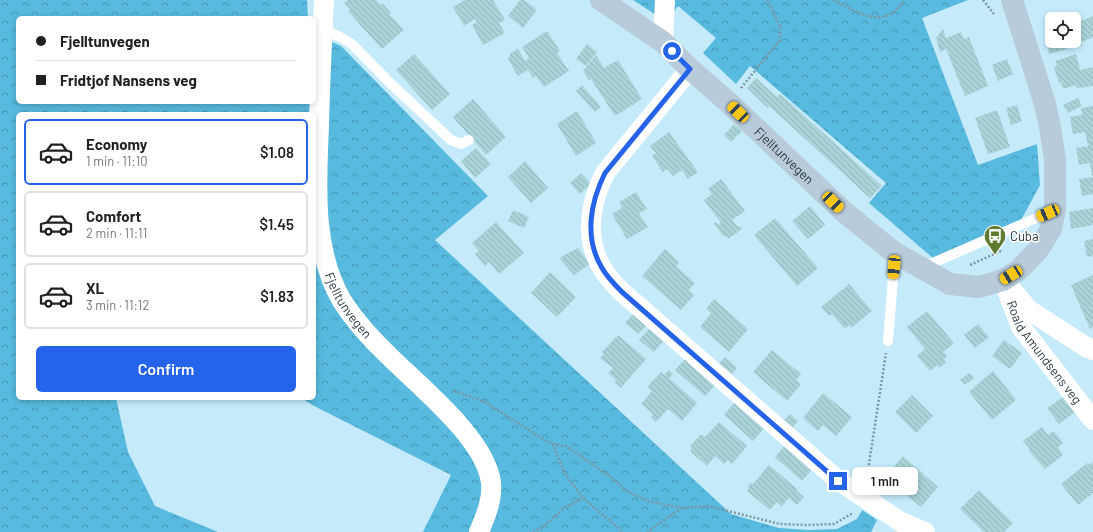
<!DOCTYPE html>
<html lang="en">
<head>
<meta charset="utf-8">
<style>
	:root { --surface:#fff; --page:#f2f2f2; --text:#202124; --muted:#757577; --line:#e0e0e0; --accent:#2563eb }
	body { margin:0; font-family:Barlow,sans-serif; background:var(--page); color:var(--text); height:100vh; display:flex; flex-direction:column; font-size:15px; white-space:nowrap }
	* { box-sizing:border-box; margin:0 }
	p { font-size:13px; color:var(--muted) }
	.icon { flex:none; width:22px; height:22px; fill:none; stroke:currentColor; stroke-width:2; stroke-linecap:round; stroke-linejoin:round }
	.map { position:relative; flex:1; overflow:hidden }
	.details { position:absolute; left:16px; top:112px; width:300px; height:288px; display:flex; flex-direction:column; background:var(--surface); border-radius:6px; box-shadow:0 2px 6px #0003 }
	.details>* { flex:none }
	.guide { position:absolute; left:16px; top:16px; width:300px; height:88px; border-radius:6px; box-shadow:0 2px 6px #0003; display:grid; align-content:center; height:88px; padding:0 20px; background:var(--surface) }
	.controls { position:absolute; left:1045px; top:12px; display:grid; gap:8px }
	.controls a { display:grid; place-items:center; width:36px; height:36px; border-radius:6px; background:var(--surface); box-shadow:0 2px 6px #0003; font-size:20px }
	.end { position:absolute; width:18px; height:18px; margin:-9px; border:5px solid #2563eb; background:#fff; box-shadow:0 0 0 2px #fff }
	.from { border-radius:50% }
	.bubble { position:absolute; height:28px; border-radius:6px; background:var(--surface); box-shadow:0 2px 6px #0003; font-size:13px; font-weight:600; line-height:28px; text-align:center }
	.car { position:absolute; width:12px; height:24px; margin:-12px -6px; border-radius:5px; box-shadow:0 0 3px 1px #0007; background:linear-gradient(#f5c518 24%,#345 0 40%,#f5c518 0 76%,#345 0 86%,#f5c518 0) }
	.guide b { display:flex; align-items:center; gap:14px; height:38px; font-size:15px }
	.guide b+b { border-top:1px solid var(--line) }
	.guide i { width:10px; height:10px; background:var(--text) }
	ul { padding:7px 0 0; list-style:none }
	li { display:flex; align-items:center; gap:12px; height:66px; margin:0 8px 6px; padding:0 12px; border:2px solid var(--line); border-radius:6px }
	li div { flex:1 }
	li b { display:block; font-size:15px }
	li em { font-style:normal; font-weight:600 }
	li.selected { border-color:var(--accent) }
	li>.icon { width:36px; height:36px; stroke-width:1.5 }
	.primary-button { display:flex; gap:8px; margin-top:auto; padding:8px 20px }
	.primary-button a { flex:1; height:46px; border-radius:6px; background:var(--accent); color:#fff; font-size:16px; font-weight:600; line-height:46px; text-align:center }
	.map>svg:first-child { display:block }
</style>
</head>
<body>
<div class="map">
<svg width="1093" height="532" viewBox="0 0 1093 532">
	<defs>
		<pattern id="forest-crowns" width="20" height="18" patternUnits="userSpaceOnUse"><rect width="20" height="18" fill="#57bade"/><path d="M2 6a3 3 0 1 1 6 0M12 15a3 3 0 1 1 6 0" fill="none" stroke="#4898b5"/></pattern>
		<pattern id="building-back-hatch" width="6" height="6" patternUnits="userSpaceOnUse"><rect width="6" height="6" fill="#a9d3d8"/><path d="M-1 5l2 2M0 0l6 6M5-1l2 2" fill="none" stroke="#92b6ba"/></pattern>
	</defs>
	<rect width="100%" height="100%" fill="#c5ebfb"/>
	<g fill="url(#forest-crowns)">
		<polygon points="0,0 307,0 308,18 18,18 18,102 314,102 314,34 341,46 488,196 435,240 731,514 779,528 808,530 837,529 857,519 862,510 877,520 871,532 423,532 451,475 314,406 302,398 314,398 314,114 18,114 18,398 116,398 128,452 155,506 218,532 0,532"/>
		<polygon points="633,0 968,0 922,18 978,165 1037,144 1040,185 1020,222 934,259 869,203 886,183 750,66 736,84 703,53 716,38 678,6 667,22"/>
	</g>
	<g fill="url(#building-back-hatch)">
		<polygon points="348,0 376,0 381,5 383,4 391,13 389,14 404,30 382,49 348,11 350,9 344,3"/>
		<polygon points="465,0 493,0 505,20 499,23 505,33 483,45 472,25 477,22 475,19 464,26 453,7"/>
		<polygon points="520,0 524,0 537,10 523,28 508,16"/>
		<polygon points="1093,16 1093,37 1082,42 1074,37 1074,24"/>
		<polygon points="943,29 946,38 961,32 964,39 969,37 988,86 965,96 946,49 940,52 936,38"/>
		<polygon points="547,31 560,51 557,53 569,71 544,87 536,76 533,78 528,70 518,76 508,59 511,53 518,49 525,61 529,58 522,47"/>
		<polygon points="1052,36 1052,41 1065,41 1067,49 1049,54 1046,38"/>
		<polygon points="587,44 597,52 586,66 576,59"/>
		<polygon points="414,54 450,94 432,110 396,70"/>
		<polygon points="1076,54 1080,70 1093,67 1093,86 1077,88 1076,85 1063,89 1061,82 1059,83 1054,67 1057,66 1055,61"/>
		<polygon points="596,55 604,68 618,60 642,99 615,116 591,79 589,80 583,71"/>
		<polygon points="1007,59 1013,74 998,81 992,65"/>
		<polygon points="756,78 777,97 780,94 882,186 870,198 769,106 768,108 747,88"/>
		<polygon points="582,85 601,107 595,112 576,91"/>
		<polygon points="1078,98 1082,106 1068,113 1063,105"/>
		<polygon points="473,99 506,137 486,155 453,117"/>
		<polygon points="1017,105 1022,121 1011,125 1006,108"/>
		<polygon points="1093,106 1093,176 1092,176 1090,163 1079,165 1076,148 1088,146 1085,132 1073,134 1070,117 1082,115 1081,108"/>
		<polygon points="997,110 1010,147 988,154 975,118"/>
		<polygon points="577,111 596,143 576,156 557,124"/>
		<polygon points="734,124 742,131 731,142 724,135"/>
		<polygon points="669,132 698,172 688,179 682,170 673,176 667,169 663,172 652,156 656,153 650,146"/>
		<polygon points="476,148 491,164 475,178 461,161"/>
		<polygon points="525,161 548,188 531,203 508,177"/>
		<polygon points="581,173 591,184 580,194 570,183"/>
		<polygon points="1093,177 1093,194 1082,196 1079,179"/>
		<polygon points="721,179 745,211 732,220 738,227 740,226 742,229 728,239 726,236 724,237 714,224 716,222 718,225 721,223 704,200 712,194 708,189"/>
		<polygon points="636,192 647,209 639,213 648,227 627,239 612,214 622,208 619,202"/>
		<polygon points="810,206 825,225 808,239 792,221"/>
		<polygon points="1093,208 1093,225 1071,229 1069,212"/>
		<polygon points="513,210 529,217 524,228 508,221"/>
		<polygon points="775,218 818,268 797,286 754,235"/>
		<polygon points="496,222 524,253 499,274 489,262 485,266 475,254 479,251 472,243"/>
		<polygon points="1093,239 1093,256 1087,257 1084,241"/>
		<polygon points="578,248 590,264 574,275 559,258"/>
		<polygon points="665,249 679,262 676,266 695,283 689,290 694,295 681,310 642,276"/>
		<polygon points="550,272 576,297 557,317 531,293"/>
		<polygon points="1093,275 1093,327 1090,329 1071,285"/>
		<polygon points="849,284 872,311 851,328 849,325 845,329 832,314 829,316 821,307"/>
		<polygon points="714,299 748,329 729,352 700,327 711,313 706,309"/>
		<polygon points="927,311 954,343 943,352 947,356 944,359 946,362 939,368 937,365 930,371 917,356 925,349 907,327"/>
		<polygon points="634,313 647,325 638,334 625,323"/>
		<polygon points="978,324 989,337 975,348 964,335"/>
		<polygon points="651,327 665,339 654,352 639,340"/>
		<polygon points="618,335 646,359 621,388 615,382 616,380 608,373 613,368 600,358 604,354 602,352"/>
		<polygon points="1004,340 1022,353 1010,369 992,356"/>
		<polygon points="772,350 801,374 796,380 801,384 787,401 753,372"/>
		<polygon points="725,357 737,368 730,376 718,365"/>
		<polygon points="686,358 716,384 705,396 675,370"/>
		<polygon points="669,370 673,374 669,378 697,403 682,421 668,409 656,422 651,417 653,414 641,404 652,391 647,387 661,372 664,375"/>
		<polygon points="993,371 1016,400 992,420 969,392"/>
		<polygon points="969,373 974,378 965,385 960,380"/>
		<polygon points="823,393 852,417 836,436 823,425 818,431 803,418"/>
		<polygon points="912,395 933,416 916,433 895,412"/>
		<polygon points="1063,397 1075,412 1059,424 1047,408"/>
		<polygon points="736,401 766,426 753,441 724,415"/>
		<polygon points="790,414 798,421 793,427 784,420"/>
		<polygon points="719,422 747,446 732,464 728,460 724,464 715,456 707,466 691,452 691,445 701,434 705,437"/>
		<polygon points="1042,427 1048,435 1054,431 1063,443 1058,447 1063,455 1045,469 1028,450 1030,449 1023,441"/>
		<polygon points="786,444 813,468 802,481 775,457"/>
		<polygon points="903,456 938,487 921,507 885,477"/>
		<polygon points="1091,462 1093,464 1093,493 1078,505 1061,484 1087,463 1089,465"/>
		<polygon points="769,465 797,489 796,490 804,497 797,505 789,498 782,506 777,502 770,510 747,491 749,488 748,487 751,482 753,484"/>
		<polygon points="979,490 1013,523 1004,532 984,532 960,509"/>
	</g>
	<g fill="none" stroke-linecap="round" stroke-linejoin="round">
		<g stroke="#7c97a2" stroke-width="2.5" stroke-dasharray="2 2" stroke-linecap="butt">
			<path d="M834 0C858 13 885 31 904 0"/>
			<polyline points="983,0 994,14"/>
			<polyline points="741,88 780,40 780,26 767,0"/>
			<polyline points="970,265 1003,250"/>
			<polyline points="454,391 485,402 543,439 553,444 565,474 583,498 623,532"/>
			<polyline points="553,444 566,446 612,478 628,492 648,501 681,508 708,506 780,524 807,525 834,524 853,513"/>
			<polyline points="867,477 886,353"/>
			<polyline points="533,532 543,527 564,508 583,498"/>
			<polyline points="647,532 680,509"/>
		</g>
		<g stroke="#fff" stroke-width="10">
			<polyline points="323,29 340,37 352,44 389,82 451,140 461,144 469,140"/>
			<polyline points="921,268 1055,210"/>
			<polyline points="888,341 895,253"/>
		</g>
		<g stroke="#fff" stroke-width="20">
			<path id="s1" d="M324 0C322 41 320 82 319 124 317 182 311 248 342 301 355 321 371 339 389 356 420 387 486 439 491 483 493 500 485 517 479 532"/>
			<polyline points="663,42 665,0"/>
			<path d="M690 69 605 173C590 203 584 238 602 268 607 277 615 285 622 292L839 481 901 522 925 532"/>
			<path id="s2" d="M1003 280 1021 327 1093 420"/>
			<polyline points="1011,289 1029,310 1086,347 1093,350"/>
		</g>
		<path stroke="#b8cbda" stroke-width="22" id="s3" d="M601 0 663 42 690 69 728 102 843 211 886 246 895 253 950 284 979 287 1003 280 1019 270 1038 250 1051 229 1055 210V160L1050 127 1045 104 1012 0"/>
	</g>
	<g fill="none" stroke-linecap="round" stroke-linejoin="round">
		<path stroke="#2563eb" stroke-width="5" d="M672 51 690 69 605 173C590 203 584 238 602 268 607 277 615 285 622 292L838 481"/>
	</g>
	<defs>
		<g id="bus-pin" transform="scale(1.15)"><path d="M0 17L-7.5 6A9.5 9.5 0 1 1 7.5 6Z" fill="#5e7b30" stroke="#fff"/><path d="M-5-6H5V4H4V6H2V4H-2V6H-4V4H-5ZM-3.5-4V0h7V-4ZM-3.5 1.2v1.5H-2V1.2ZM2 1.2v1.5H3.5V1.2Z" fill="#fff"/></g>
	</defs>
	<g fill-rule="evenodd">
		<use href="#bus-pin" x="995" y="236"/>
	</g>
	<g text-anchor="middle" stroke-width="3" stroke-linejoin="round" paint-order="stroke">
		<g font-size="13" fill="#2a393f" stroke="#fff">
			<text dy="5" stroke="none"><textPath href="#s3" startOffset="241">Fjelltunvegen</textPath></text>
			<text dy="5" stroke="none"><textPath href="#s1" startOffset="312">Fjelltunvegen</textPath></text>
			<text dy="5" stroke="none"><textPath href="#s2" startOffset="84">Roald Amundsens veg</textPath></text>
		</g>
		<g font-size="13" fill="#2a393f" stroke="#fff" text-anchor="start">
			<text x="1010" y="241">Cuba</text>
		</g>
	</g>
</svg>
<div class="controls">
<a><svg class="icon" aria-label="locate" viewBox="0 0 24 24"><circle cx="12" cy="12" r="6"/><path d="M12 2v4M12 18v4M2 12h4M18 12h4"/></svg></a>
</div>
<i class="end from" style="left:672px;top:51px"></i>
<i class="end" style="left:838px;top:481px"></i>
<div class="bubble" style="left:852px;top:467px;width:66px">1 min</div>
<i class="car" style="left:738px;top:112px;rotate:314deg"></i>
<i class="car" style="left:833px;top:202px;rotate:134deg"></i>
<i class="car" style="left:1048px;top:213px;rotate:247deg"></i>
<i class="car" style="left:894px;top:267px;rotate:185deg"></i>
<i class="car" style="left:1011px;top:275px;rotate:239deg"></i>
<div class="guide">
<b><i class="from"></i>Fjelltunvegen</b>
<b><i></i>Fridtjof Nansens veg</b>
</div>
<section class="details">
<ul>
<li class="selected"><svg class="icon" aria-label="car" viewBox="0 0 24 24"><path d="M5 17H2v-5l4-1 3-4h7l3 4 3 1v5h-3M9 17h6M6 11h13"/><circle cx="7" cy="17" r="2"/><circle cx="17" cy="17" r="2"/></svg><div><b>Economy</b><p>1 min · 11:10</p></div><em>$1.08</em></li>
<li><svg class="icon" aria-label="car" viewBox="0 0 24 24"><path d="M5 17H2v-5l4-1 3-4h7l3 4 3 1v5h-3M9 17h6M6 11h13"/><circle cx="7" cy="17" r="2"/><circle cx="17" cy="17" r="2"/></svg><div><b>Comfort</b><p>2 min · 11:11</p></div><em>$1.45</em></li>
<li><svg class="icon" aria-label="car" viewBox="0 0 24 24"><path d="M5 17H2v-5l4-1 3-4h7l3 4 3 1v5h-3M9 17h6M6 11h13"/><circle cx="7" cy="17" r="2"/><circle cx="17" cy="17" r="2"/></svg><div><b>XL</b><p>3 min · 11:12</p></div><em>$1.83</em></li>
</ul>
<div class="primary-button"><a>Confirm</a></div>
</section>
</div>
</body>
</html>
